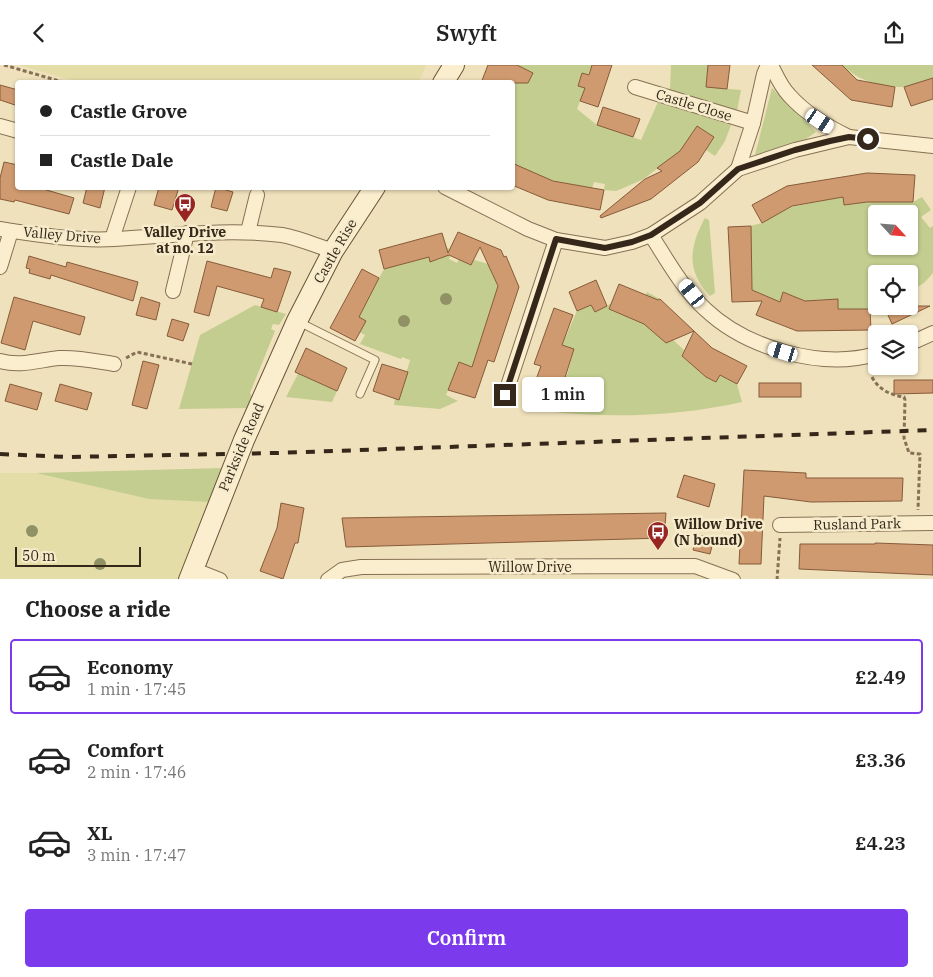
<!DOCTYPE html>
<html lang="en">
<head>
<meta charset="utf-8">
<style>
	:root { --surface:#fff; --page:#f2f2f2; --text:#222; --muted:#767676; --line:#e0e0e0; --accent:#7c3aed }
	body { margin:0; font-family:"IBM Plex Serif",serif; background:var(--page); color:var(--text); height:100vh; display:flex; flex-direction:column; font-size:19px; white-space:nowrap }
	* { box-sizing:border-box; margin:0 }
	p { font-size:16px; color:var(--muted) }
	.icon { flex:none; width:28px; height:28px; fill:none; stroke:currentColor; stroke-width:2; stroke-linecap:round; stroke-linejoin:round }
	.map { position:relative; height:514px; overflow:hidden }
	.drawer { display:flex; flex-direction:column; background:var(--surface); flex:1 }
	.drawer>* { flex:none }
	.guide { position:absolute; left:15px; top:15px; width:500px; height:110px; border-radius:5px; box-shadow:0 1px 4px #0004; display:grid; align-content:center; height:110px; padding:0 25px; background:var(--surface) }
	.needle { width:32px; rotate:116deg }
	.controls { position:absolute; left:868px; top:140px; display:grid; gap:10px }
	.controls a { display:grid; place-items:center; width:50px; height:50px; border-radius:5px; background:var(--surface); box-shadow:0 1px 4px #0004; font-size:25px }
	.scale { position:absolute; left:15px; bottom:12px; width:126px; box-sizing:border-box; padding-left:5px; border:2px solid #35281a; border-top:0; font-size:14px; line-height:18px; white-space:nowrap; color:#35281a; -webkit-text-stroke:4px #f6ebcb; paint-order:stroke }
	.end { position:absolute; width:22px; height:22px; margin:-11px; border:6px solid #35281a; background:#fff; box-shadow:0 0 0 2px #fff }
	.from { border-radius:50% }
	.bubble { position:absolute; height:35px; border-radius:5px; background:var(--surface); box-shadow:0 1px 4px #0004; font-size:16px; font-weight:600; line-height:35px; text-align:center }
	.car { position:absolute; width:15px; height:30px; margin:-15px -8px; border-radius:6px; box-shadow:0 0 4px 1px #0007; background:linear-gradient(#fff 24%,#345 0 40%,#fff 0 76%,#345 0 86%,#fff 0) }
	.guide b { display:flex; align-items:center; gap:18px; height:48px; font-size:19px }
	.guide b+b { border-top:1px solid var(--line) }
	.guide i { width:12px; height:12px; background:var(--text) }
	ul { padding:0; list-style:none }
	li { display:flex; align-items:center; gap:15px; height:75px; margin:0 10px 8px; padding:0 15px; border:2px solid transparent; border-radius:5px }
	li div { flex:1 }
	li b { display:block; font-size:19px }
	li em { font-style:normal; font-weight:600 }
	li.selected { border-color:var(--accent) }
	li>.icon { width:45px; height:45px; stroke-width:1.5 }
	h2 { padding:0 25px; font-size:22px; line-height:60px }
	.button { display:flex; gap:10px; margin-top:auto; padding:10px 25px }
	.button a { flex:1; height:58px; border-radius:5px; background:var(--accent); color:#fff; font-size:20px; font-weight:600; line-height:58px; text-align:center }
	header { display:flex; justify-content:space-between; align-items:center; height:65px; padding:0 25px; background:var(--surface); font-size:22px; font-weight:600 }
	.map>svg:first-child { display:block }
</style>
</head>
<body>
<header><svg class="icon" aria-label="back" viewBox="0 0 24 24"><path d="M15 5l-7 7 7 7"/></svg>Swyft<svg class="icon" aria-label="share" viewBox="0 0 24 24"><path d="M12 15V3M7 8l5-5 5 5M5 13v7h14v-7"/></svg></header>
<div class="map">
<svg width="933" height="515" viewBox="0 0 933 515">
	<rect width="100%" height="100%" fill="#efe1bb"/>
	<g fill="#e5dda8">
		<polygon points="18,0 426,0 419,17 82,18"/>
		<polygon points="0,408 36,408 149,434 209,437 189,484 179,514 0,514"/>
	</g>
	<g fill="#c3cd8f" fill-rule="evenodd">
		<polygon points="512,0 592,0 588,10 582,8 578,20 585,23 577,44 597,60 641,75 658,37 731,60 725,76 715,91 706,85 714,72 697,61 681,86 642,115 616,126 604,125 605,119 594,117 592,123 550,115 513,99"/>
		<polygon points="671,0 708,0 707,22 741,25 737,46 670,25"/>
		<path d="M842 0H933V13C924 16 913 21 903 22 880 23 858 15 842 0Z"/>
		<polygon points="772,23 816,67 806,74 755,90"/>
		<path d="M843 132 844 140 868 136 913 137 922 132 931 145 921 152 930 163 933 161V208L924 218 909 227V209H876L877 241 870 244 838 245V234L815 235 814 245 796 232 783 227 780 237 752 225 750 161 762 158 790 142ZM876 149H909V181H876Z"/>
		<path d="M705 153 709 155 715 228 710 231C686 206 689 182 705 153Z"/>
		<polygon points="446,182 453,186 449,194 457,198 461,190 463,191 462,196 471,200 474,195 488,199 499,224 472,302 459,297 446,330 458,336 440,344 394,340 395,334 399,334 410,295 402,292 401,294 360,279 365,270 359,267 358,252 384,204 428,192 431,196 441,194 440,189"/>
		<path d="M647 227 660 234 652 243 646 260 666 278 671 273 684 285 682 291 693 301 710 306 707 313 716 317 720 310 737 319 742 337C680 351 609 354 546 346L547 341 555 344 560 331 552 328 558 314 567 310 574 284 562 280 577 246 591 240 595 247 612 238 615 239 612 246 636 255Z"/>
		<polygon points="255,240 286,249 279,260 273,259 271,264 275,266 250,328 253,333 249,343 179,344 200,270"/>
		<polygon points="295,307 337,326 332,337 286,332 298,309"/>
		<polygon points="224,403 209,437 149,434 36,408"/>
	</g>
	<g fill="#cf9a6f" stroke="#865b3a">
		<polygon points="488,0 517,0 533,8 528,18 481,18"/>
		<polygon points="592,0 612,0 598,42 580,36 585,23 578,21 582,8 589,10"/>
		<polygon points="708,0 730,0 727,24 706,22"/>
		<polygon points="812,0 842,0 857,15 895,22 892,42 851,35"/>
		<polygon points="933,13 933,34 911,41 904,22"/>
		<polygon points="0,20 18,25 18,41 0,35"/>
		<polygon points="603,42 640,54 633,72 597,60"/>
		<polygon points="697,61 714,72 698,97 651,134 601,153 600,151 645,114 662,106 657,103 680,86"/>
		<polygon points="4,97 18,100 18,122 36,122 74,133 69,149 15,135 14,137 0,134 0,113"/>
		<polygon points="512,98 553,116 604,125 600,145 548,135 512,120"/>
		<polygon points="867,108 915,110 913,137 867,137 844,140 843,132 792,141 762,158 752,140 787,121"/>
		<polygon points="87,122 105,122 100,143 83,138"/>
		<polygon points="159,122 179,122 172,145 154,140"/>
		<polygon points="216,122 233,127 227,146 211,142"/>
		<polygon points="751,161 752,225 780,237 783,227 805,236 838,234 838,244 870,244 871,265 797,266 756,250 762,236 732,237 728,162"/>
		<polygon points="458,167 501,185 504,192 506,191 519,222 494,297 488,295 475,333 448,325 459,297 472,302 498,221 480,182 471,200 449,190 430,197 429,192 384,204 379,185 442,168 448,188"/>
		<polygon points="29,191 66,202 67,197 138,217 133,236 51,210 50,214 29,208 30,204 26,203"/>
		<polygon points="207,196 271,213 274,203 291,207 277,247 261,242 264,234 217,221 209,251 194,247"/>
		<polygon points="362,204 379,213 359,252 366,256 355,276 330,263"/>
		<polygon points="596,215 607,241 595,247 591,240 577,246 569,227"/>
		<polygon points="619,219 658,235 660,234 712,283 747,301 737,319 720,310 716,317 706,312 682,291 694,266 666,278 644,259 609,244"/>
		<polygon points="14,232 85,252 80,270 33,256 25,285 1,278"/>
		<polygon points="141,232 160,238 156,255 136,250"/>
		<polygon points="884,241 930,241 892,259"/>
		<polygon points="554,243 573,250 562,280 574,284 555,344 547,341 546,346 527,339 541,301 534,299"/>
		<polygon points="172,254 189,259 183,276 167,271"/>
		<polygon points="306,283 347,303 337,326 295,307"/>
		<polygon points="143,296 159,300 147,344 132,340"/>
		<polygon points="382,299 408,307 399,335 373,326"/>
		<polygon points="894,315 933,315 933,328 894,329"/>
		<rect x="759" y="318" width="42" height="14"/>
		<polygon points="10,319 42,328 37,345 5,336"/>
		<polygon points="60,319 92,328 87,345 55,336"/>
		<polygon points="744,405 806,408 806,413 903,413 902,436 811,437 764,431 761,499 739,499"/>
		<polygon points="684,410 715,419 709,442 677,432"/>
		<polygon points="281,438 304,443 298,478 295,478 283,514 260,506 277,463"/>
		<polygon points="666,448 664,473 346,482 342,453"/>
		<polygon points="697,470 714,473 710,489 693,485"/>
		<polygon points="875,478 933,480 933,510 799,504 800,479 875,479"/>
	</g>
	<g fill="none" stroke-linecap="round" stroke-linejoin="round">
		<g stroke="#867155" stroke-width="9">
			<polyline id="lane" points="297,256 375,295 360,329"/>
		</g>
		<g stroke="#867155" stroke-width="16">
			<g id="street">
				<path d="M771 0C776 10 781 22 789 30 805 48 828 62 849 72"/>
				<polyline points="635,22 753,58"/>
				<polyline points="0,61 18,66"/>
				<polyline points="738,104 753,58 764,9 768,0"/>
				<polyline points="445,122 528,164 556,175 605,183 632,177 651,170 700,138 738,104 795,85 849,72 933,81"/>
				<path d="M0 164C37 170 77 176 114 174 170 171 226 163 282 170 299 173 317 181 333 186"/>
				<polyline points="248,167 257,130"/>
				<path d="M651 170C667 195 683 224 705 244 746 283 821 305 876 289"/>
				<polyline points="112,174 129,122"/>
				<polyline points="0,202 11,166"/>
				<polyline points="173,226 187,168"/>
				<polyline points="909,279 933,268"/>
				<path d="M0 296C20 302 39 295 59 293 78 292 95 296 114 299"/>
				<polyline points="505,330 556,175"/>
				<polyline points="780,460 933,458"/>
				<polyline points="192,504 220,515"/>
				<polyline points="328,515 342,505 361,502 695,501 733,515"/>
			</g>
		</g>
		<g stroke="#685238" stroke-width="22">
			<g id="secondary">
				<polyline points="443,18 454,0"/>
				<polyline points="189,515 244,375 297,256 333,186 375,122"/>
			</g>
		</g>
		<g stroke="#867155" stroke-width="3" stroke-dasharray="4 2.5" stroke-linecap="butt">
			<polyline points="4,0 66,18"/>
			<polyline points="126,293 137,287 192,299"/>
			<path d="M872 312C878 324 890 330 904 332L905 335 904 373 909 388 920 389 918 445"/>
			<polyline points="777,515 780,473"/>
		</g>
		<use href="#lane" stroke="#faeece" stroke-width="7"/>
		<use href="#street" stroke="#faeece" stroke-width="14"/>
		<use href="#secondary" stroke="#faeece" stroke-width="20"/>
		<polyline stroke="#35281a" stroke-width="4" stroke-dasharray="9 9" stroke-linecap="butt" points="0,389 68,392 276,388 933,365"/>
	</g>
	<g fill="#909266">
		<circle cx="446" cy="234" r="6"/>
		<circle cx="404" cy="256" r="6"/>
		<circle cx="32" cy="466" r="6"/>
		<circle cx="100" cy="499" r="6"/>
	</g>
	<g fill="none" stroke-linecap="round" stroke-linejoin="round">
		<polyline stroke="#35281a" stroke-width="6" points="505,330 556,174 605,183 632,177 651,170 700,138 738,104 795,85 830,76 849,72 868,74"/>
	</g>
	<defs>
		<g id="bus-pin" transform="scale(1.125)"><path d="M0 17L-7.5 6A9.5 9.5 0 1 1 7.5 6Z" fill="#972623" stroke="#f6ebcb"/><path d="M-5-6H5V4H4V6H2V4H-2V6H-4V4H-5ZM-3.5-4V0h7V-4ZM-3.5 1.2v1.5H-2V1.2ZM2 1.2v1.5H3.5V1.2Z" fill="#fff"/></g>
	</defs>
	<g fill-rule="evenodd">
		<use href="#bus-pin" x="185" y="139"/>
		<use href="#bus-pin" x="658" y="467"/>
	</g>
	<g text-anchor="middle" stroke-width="5" stroke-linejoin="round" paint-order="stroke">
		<g font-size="14" fill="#35281a" stroke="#f6ebcb">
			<text transform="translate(694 40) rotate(17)" y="5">Castle Close</text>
			<text transform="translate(62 170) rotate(5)" y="5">Valley Drive</text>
			<text transform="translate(335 186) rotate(-60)" y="5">Castle Rise</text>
			<text transform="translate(241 382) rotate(-67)" y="5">Parkside Road</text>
			<text transform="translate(857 459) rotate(-1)" y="5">Rusland Park</text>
			<text x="530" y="507">Willow Drive</text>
		</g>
		<g font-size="14" font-weight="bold" fill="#35281a" stroke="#f6ebcb">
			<text x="185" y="172">Valley Drive<tspan x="185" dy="16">at no. 12</tspan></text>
			<text x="674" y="464" text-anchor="start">Willow Drive<tspan x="674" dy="16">(N bound)</tspan></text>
		</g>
	</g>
</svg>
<div class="controls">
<a><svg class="needle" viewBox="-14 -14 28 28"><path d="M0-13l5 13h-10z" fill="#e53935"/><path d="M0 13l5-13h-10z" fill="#767676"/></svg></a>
<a><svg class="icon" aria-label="locate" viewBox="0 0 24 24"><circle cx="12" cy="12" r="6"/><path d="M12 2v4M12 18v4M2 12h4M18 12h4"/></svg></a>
<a><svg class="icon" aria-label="layers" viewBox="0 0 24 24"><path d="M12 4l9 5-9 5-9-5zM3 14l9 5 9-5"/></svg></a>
</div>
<div class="scale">50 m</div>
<i class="end from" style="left:868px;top:74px"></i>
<i class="end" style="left:505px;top:330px"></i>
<div class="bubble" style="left:522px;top:312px;width:82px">1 min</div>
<i class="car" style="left:820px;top:56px;rotate:124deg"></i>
<i class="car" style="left:692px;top:228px;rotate:321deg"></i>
<i class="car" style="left:783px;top:287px;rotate:287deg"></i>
<div class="guide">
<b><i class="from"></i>Castle Grove</b>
<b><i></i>Castle Dale</b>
</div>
</div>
<section class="drawer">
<h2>Choose a ride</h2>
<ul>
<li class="selected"><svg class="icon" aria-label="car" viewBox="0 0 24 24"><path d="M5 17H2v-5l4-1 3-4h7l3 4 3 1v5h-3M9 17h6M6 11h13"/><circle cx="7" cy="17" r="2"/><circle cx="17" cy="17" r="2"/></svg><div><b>Economy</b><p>1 min · 17:45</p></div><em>£2.49</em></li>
<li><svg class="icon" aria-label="car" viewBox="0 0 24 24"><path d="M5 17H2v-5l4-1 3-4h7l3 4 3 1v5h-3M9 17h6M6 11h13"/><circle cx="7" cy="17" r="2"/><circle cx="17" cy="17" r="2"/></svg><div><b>Comfort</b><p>2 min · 17:46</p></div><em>£3.36</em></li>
<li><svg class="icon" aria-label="car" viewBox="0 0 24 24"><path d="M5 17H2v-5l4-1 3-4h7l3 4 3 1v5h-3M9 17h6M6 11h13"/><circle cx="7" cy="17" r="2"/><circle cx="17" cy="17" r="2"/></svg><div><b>XL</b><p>3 min · 17:47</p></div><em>£4.23</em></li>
</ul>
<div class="button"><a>Confirm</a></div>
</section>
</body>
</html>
